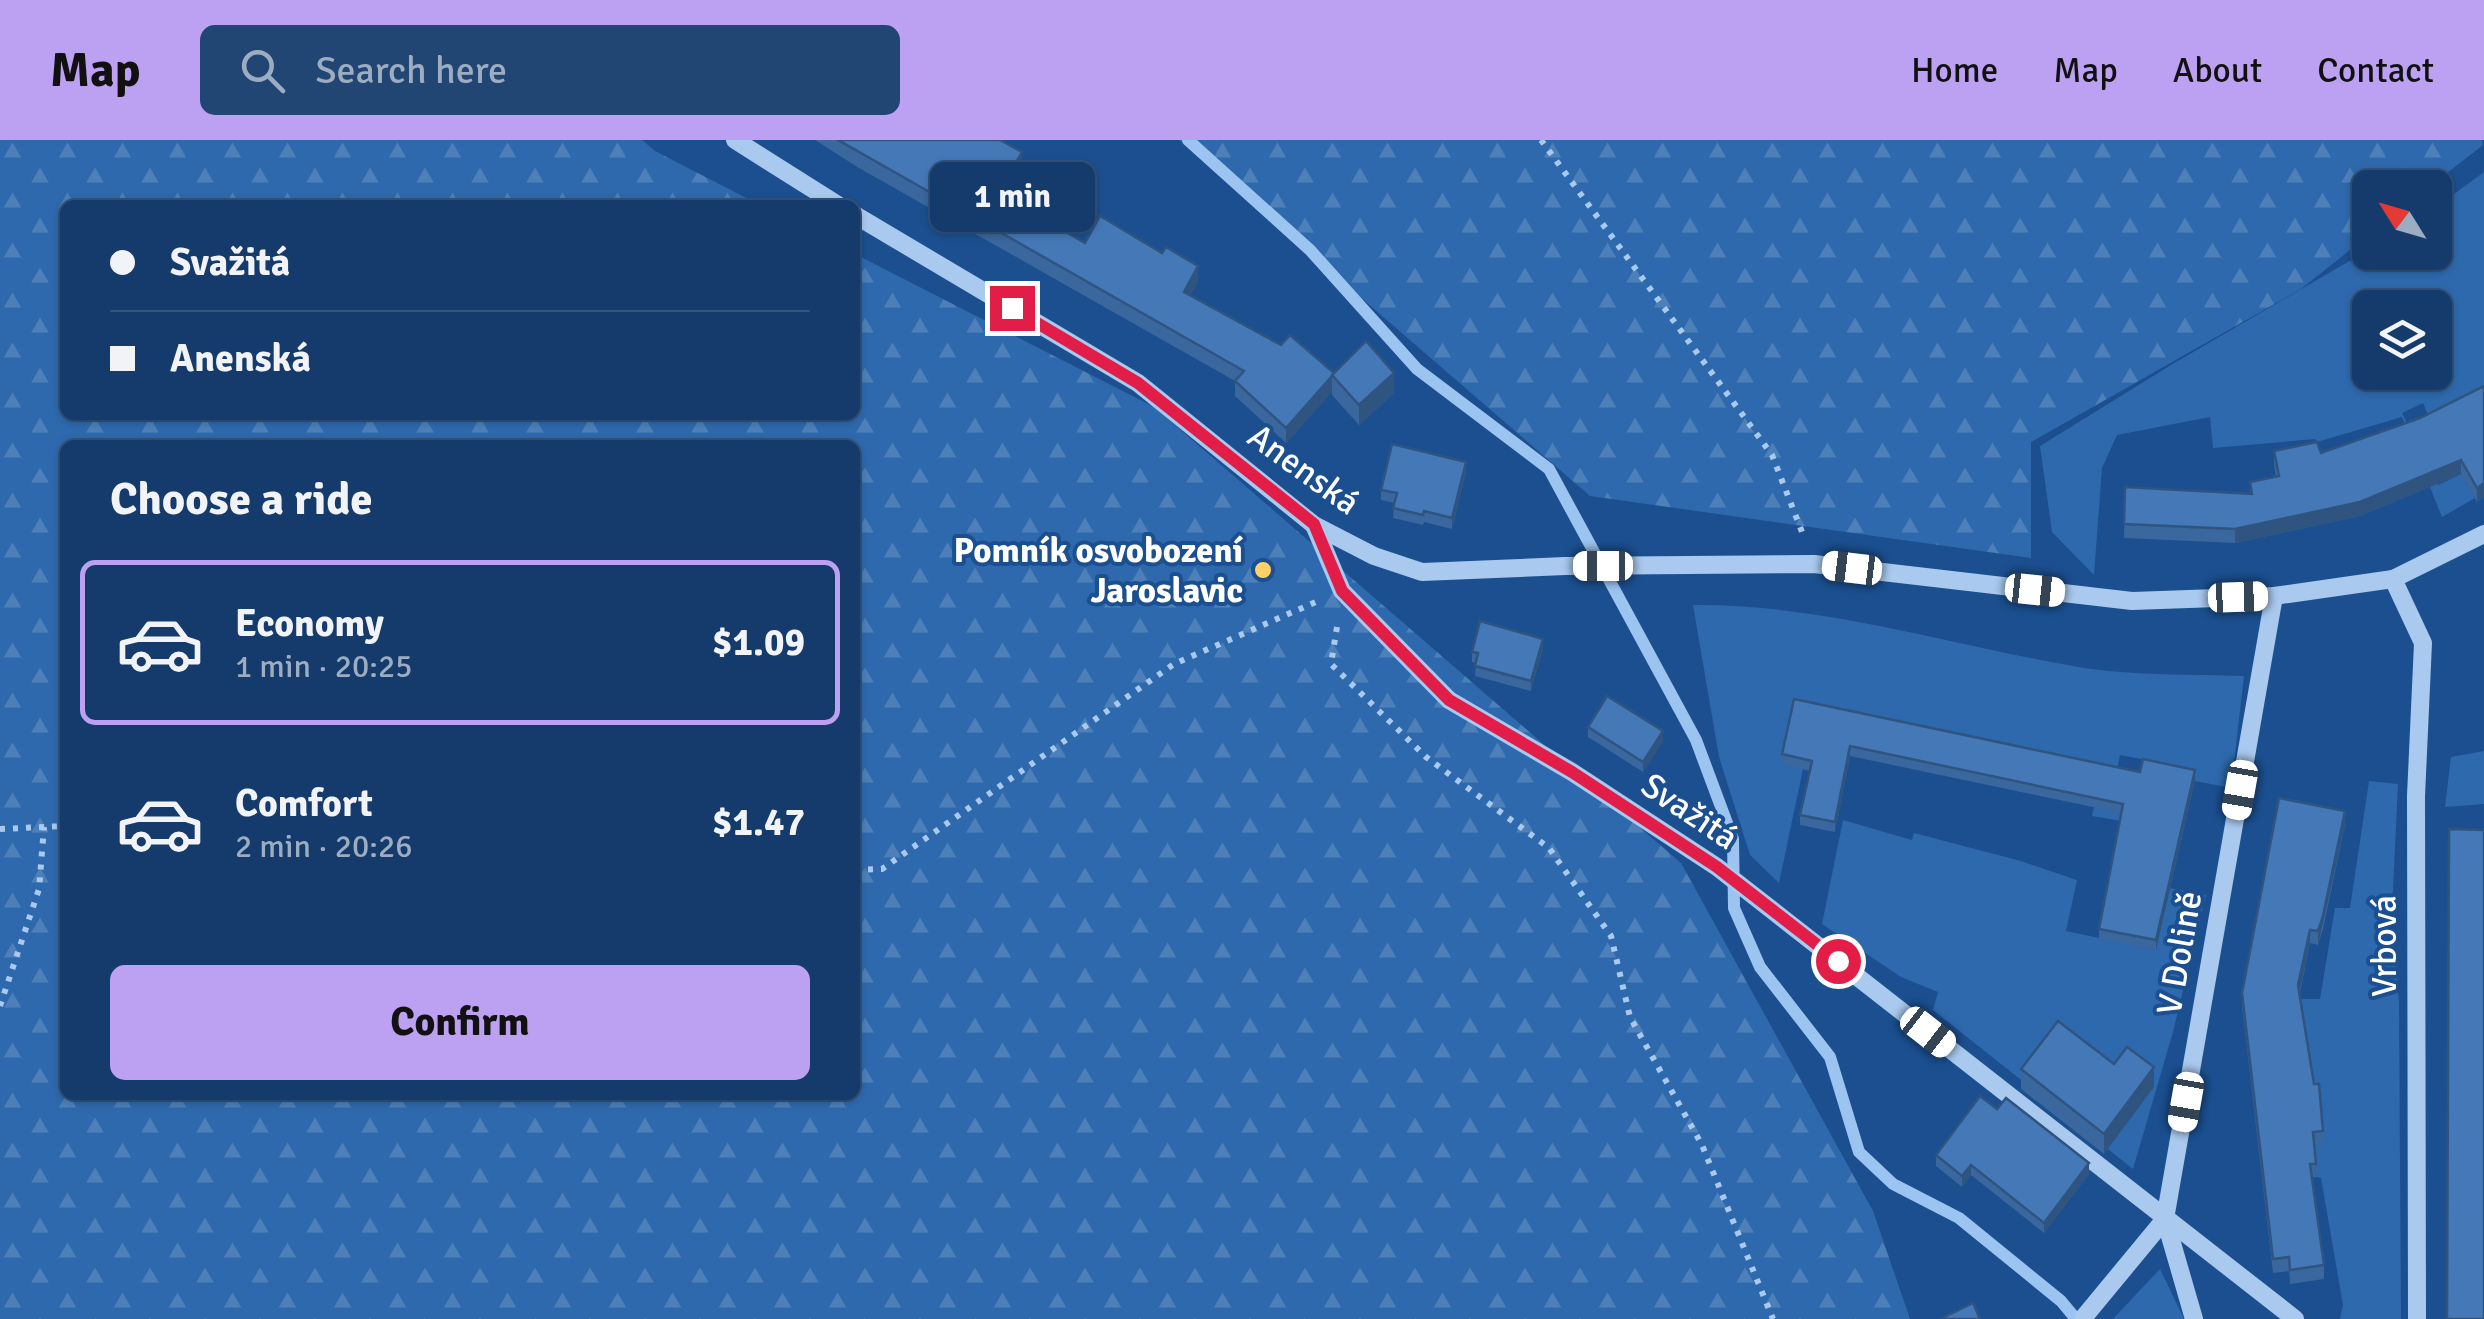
<!DOCTYPE html>
<html lang="en">
<head>
<meta charset="utf-8">
<style>
	:root { --surface:#143b6b; --page:#214673; --text:#f1f3f6; --muted:#9dadc1; --line:#33557e; --accent:#bca0f2 }
	body { margin:0; font-family:Signika,sans-serif; background:var(--page); color:var(--text); height:100vh; display:flex; flex-direction:column; font-size:38px; white-space:nowrap }
	* { box-sizing:border-box; margin:0 }
	p { font-size:32px; color:var(--muted) }
	.icon { flex:none; width:55px; height:55px; fill:none; stroke:currentColor; stroke-width:2; stroke-linecap:round; stroke-linejoin:round }
	.map { position:relative; flex:1; overflow:hidden }
	.drawer { position:absolute; left:60px; top:300px; width:800px; height:660px; display:flex; flex-direction:column; background:var(--surface); border-radius:15px; box-shadow:0 2px 8px #0004,0 0 0 2px var(--line) }
	.drawer>* { flex:none }
	.hud { position:absolute; left:60px; top:60px; width:800px; height:220px; border-radius:15px; box-shadow:0 2px 8px #0004,0 0 0 2px var(--line); display:grid; align-content:center; height:220px; padding:0 50px; background:var(--surface) }
	.needle { width:65px; rotate:307deg }
	.buttons { position:absolute; left:2352px; top:30px; display:grid; gap:20px }
	.buttons a { display:grid; place-items:center; width:100px; height:100px; border-radius:15px; background:var(--surface); box-shadow:0 2px 8px #0004,0 0 0 2px var(--line); font-size:50px }
	.end { position:absolute; width:45px; height:45px; margin:-22px; border:12px solid #e11d48; background:#fff; box-shadow:0 0 0 5px #fff }
	.from { border-radius:50% }
	.bubble { position:absolute; height:70px; border-radius:15px; background:var(--surface); box-shadow:0 2px 8px #0004,0 0 0 2px var(--line); font-size:32px; font-weight:800; line-height:70px; text-align:center }
	.car { position:absolute; width:30px; height:60px; margin:-30px -15px; border-radius:12px; box-shadow:0 0 8px 2px #0007; background:linear-gradient(#fff 24%,#345 0 40%,#fff 0 76%,#345 0 86%,#fff 0) }
	.hud b { display:flex; align-items:center; gap:35px; height:95px; font-size:38px }
	.hud b+b { border-top:2px solid var(--line) }
	.hud i { width:25px; height:25px; background:var(--text) }
	ul { padding:0; list-style:none }
	li { display:flex; align-items:center; gap:30px; height:165px; margin:0 20px 15px; padding:0 30px; border:5px solid transparent; border-radius:15px }
	li div { flex:1 }
	li b { display:block; font-size:38px }
	li em { font-style:normal; font-weight:800 }
	li.on { border-color:var(--accent) }
	li>.icon { width:90px; height:90px; stroke-width:1.5 }
	h2 { padding:0 50px; font-size:45px; line-height:120px }
	.cta { display:flex; gap:20px; margin-top:auto; padding:20px 50px }
	.cta a { flex:1; height:115px; border-radius:15px; background:var(--accent); color:#111; font-size:40px; font-weight:800; line-height:115px; text-align:center }
	header { display:flex; align-items:center; gap:60px; box-sizing:border-box; height:140px; padding:0 50px; background:var(--accent); color:#111 }
	header strong { font-size:48px }
	nav { display:flex; gap:55px; margin-inline-start:auto; font-size:35px }
	.search { width:700px; height:90px; background:var(--page); display:flex; align-items:center; gap:25px; box-sizing:border-box; padding:0 35px; border-radius:15px; color:var(--muted); font-size:38px }
	.map>svg:first-child { display:block }
</style>
</head>
<body>
<header>
<strong>Map</strong>
<div class="search"><svg class="icon" aria-label="search" viewBox="0 0 24 24"><circle cx="10" cy="10" r="6"/><path d="M15 15l6 6"/></svg>Search here</div>
<nav><a>Home</a><a>Map</a><a>About</a><a>Contact</a></nav>
</header>
<div class="map">
<svg width="2484" height="1179" viewBox="0 0 2484 1179">
	<defs>
		<pattern id="forest-firs" width="22" height="20" patternUnits="userSpaceOnUse" patternTransform="scale(2.5)"><rect width="22" height="20" fill="#2e69ad"/><path d="M5 1l3.5 6h-7zM16 11l3.5 6h-7z" fill="#4d80b9"/></pattern>
	</defs>
	<rect width="100%" height="100%" fill="#1b4f8f"/>
	<g fill="#2e69ad" fill-rule="evenodd">
		<path d="M2484 32V282L2437 295 2423 263 2402 273 2438 345 2461 334 2475 358 2442 377 2402 277 2317 302 2315 299 2213 308 2210 277 2117 295 2102 328 2094 435 2052 392 2040 306 2171 225 2370 109V112H2435V68ZM2370 168H2435V232H2370Z"/>
		<path d="M1693 465C1827 464 1953 506 2084 528 2137 536 2191 534 2244 536L2231 648 2144 631 2146 620 2120 615 2113 652 2128 682 2092 676 2101 635 1904 593 1803 629 1779 743 1750 715 1719 617Z"/>
		<polygon points="2484,611 2484,664 2445,667 2451,617"/>
		<polygon points="2369,641 2398,644 2392,772 2399,863 2401,1179 2340,1179 2343,1165 2321,1038 2316,1037 2313,1005 2321,987 2298,859 2320,859 2335,768 2350,768"/>
		<polygon points="1843,680 1912,700 1914,693 2021,721 2077,740 2066,791 2156,810 2169,748 2206,755 2173,892 2133,1029 1933,870 1938,852 1901,837 1822,784"/>
		<polygon points="2160,1129 2184,1179 2113,1179"/>
	</g>
	<g fill="url(#forest-firs)" fill-rule="evenodd">
		<path d="M0 0H642L655 11 760 65H65V275H855V114L1154 267 1681 723 1873 1071 1910 1179H0ZM65 305H855V955H65Z"/>
		<polygon points="1179,0 2482,0 2483,5 2429,47 2370,48 2370,94 2301,149 2031,302 2031,418 1590,356"/>
	</g>
	<g fill="none" stroke-linecap="round" stroke-linejoin="round">
		<polyline stroke="#9cc4f0" stroke-width="12" points="1188,0 1310,110 1417,229 1549,329 1696,600 1733,699 1734,768 1760,827 1830,917 1859,1012 1893,1044 1959,1078 2061,1161 2076,1179"/>
		<g stroke="#a9c9ee" stroke-width="6" stroke-dasharray="5 8" stroke-linecap="butt">
			<polyline points="1541,0 1772,315 1804,397"/>
			<polyline points="1337,487 1331,524 1426,617 1549,708 1611,796 1630,877 1702,1005 1773,1179"/>
			<polyline points="0,689 65,686"/>
			<polyline points="855,730 882,729 1174,524 1318,461"/>
			<polyline points="0,866 39,749 44,687"/>
		</g>
		<g stroke="#a9c9ee" stroke-width="18">
			<polyline points="735,0 838,65"/>
			<polyline points="855,75 1138,243 1314,385 1374,416 1422,432 1565,426 1814,424 2132,461 2274,456 2393,439 2484,394"/>
			<polyline points="1314,385 1342,451 1449,560 1572,632 1717,727 2295,1179"/>
			<polyline points="2393,439 2423,503 2416,656 2417,1179"/>
			<polyline points="2084,1177 2165,1079"/>
			<polyline points="2194,1179 2165,1079 2274,456"/>
		</g>
	</g>
	<g fill="#3a679d">
		<polygon points="815,0 1000,0 1022,27 1005,56 1085,103 1198,141 1190,155 1334,233 1394,253 1359,285 1332,255 1332,252 1286,303 1235,256 1235,241 859,28"/>
		<polygon points="2484,246 2484,357 2477,362 2461,334 2360,376 2235,403 2124,398 2125,347 2250,353 2250,342 2276,337 2274,325 2274,311 2321,313 2420,278"/>
		<polygon points="1466,332 1452,389 1424,382 1423,385 1393,378 1394,363 1381,360 1381,350"/>
		<polygon points="1543,509 1531,551 1475,536 1476,523 1472,522 1472,512"/>
		<polygon points="1794,559 2140,632 2195,640 2156,810 2099,799 2099,789 2121,673 1850,616 1835,692 1800,685 1800,675 1810,631 1782,624 1782,614"/>
		<polygon points="1588,587 1663,601 1643,632 1588,597"/>
		<polygon points="2345,685 2323,789 2318,805 2310,803 2300,853 2314,944 2323,991 2323,1005 2314,1005 2316,1037 2312,1038 2324,1125 2324,1139 2290,1144 2289,1131 2273,1133 2242,866 2242,853"/>
		<polygon points="2114,924 2154,947 2104,1014 2021,949 2021,929"/>
		<polygon points="1997,969 2089,1034 2044,1093 1971,1035 1962,1047 1936,1026 1936,1015"/>
	</g>
	<g fill="#305480">
		<polygon points="1022,12 1022,27 999,68 999,53"/>
		<polygon points="1198,126 1198,141 1184,166 1184,152"/>
		<polygon points="1394,233 1394,253 1359,285 1359,265"/>
		<polygon points="1332,237 1332,252 1286,303 1286,288"/>
		<polygon points="2461,320 2461,334 2360,376 2235,403 2235,389"/>
		<polygon points="1466,322 1466,332 1452,389 1452,378"/>
		<polygon points="2484,343 2484,357 2477,362 2477,348"/>
		<polygon points="1543,499 1543,509 1531,551 1531,541"/>
		<polygon points="1663,591 1663,601 1643,632 1643,622"/>
		<polygon points="1850,606 1850,616 1835,692 1835,682"/>
		<polygon points="2195,630 2195,640 2156,810 2156,800"/>
		<polygon points="2345,671 2345,685 2318,805 2318,791"/>
		<polygon points="2310,790 2310,803 2298,859 2298,845"/>
		<polygon points="2154,927 2154,947 2104,1014 2104,994"/>
		<polygon points="2089,1023 2089,1034 2044,1093 2044,1083"/>
		<polygon points="1971,1025 1971,1035 1962,1047 1962,1036"/>
	</g>
	<g fill="#4478b7" stroke="#305480" stroke-width="2.5">
		<polygon points="838,0 1000,0 1022,12 999,53 1085,103 1100,76 1162,113 1166,107 1198,126 1184,152 1281,205 1290,195 1334,233 1332,236 1286,288 1235,241 1244,231"/>
		<polygon points="1366,201 1394,233 1359,265 1332,235"/>
		<polygon points="2484,246 2484,343 2477,348 2461,320 2360,362 2235,389 2124,384 2125,347 2252,354 2250,342 2279,336 2274,311 2317,302 2321,313 2420,278"/>
		<polygon points="1392,304 1466,322 1452,378 1424,371 1423,375 1393,368 1397,353 1381,350"/>
		<polygon points="1480,481 1543,499 1531,541 1475,526 1478,513 1472,512"/>
		<polygon points="1607,556 1663,591 1643,622 1588,587"/>
		<polygon points="1794,559 2140,632 2143,619 2195,630 2156,800 2099,789 2123,664 1850,606 1835,682 1800,675 1812,621 1782,614"/>
		<polygon points="2279,658 2345,671 2323,776 2318,791 2310,790 2298,845 2314,944 2319,944 2323,991 2313,992 2316,1024 2310,1024 2324,1125 2290,1130 2289,1117 2273,1119 2242,853"/>
		<polygon points="2449,689 2484,690 2484,1179 2447,1179"/>
		<polygon points="2058,881 2114,924 2127,907 2154,927 2104,994 2021,929"/>
		<polygon points="1980,956 1997,969 2006,958 2089,1023 2044,1083 1971,1025 1962,1036 1936,1015"/>
		<polygon points="1973,1163 1980,1179 1940,1179"/>
	</g>
	<g fill="none" stroke-linecap="round" stroke-linejoin="round">
		<polyline stroke="#e11d48" stroke-width="12" points="1012,168 1138,243 1314,384 1342,451 1449,560 1572,632 1717,727 1838,821"/>
	</g>
	<circle fill="#ffd166" stroke="#1b4f8f" stroke-width="4" cx="1263" cy="430" r="10"/>
	<g text-anchor="middle" stroke-width="8" stroke-linejoin="round" paint-order="stroke">
		<g font-size="35" fill="#fff" stroke="#1b4f8f">
			<text transform="translate(1304 329) rotate(36)" y="12">Anenská</text>
			<text transform="translate(1690 671) rotate(34)" y="12">Svažitá</text>
			<text transform="translate(2384 806) rotate(-90)" y="12">Vrbová</text>
			<text transform="translate(2179 813) rotate(-80)" y="12">V Dolině</text>
		</g>
		<g font-size="35" font-weight="bold" fill="#fff" stroke="#1b4f8f" text-anchor="end">
			<text x="1243" y="422">Pomník osvobození<tspan x="1243" dy="40">Jaroslavic</tspan></text>
		</g>
	</g>
</svg>
<div class="buttons">
<a><svg class="needle" viewBox="-14 -14 28 28"><path d="M0-13l5 13h-10z" fill="#e53935"/><path d="M0 13l5-13h-10z" fill="#9dadc1"/></svg></a>
<a><svg class="icon" aria-label="layers" viewBox="0 0 24 24"><path d="M12 4l9 5-9 5-9-5zM3 14l9 5 9-5"/></svg></a>
</div>
<i class="end from" style="left:1838px;top:821px"></i>
<i class="end" style="left:1012px;top:168px"></i>
<div class="bubble" style="left:930px;top:22px;width:165px">1 min</div>
<i class="car" style="left:1603px;top:426px;rotate:270deg"></i>
<i class="car" style="left:1852px;top:428px;rotate:277deg"></i>
<i class="car" style="left:2035px;top:450px;rotate:96deg"></i>
<i class="car" style="left:2238px;top:457px;rotate:88deg"></i>
<i class="car" style="left:2240px;top:650px;rotate:190deg"></i>
<i class="car" style="left:1928px;top:892px;rotate:128deg"></i>
<i class="car" style="left:2186px;top:962px;rotate:190deg"></i>
<div class="hud">
<b><i class="from"></i>Svažitá</b>
<b><i></i>Anenská</b>
</div>
<section class="drawer">
<h2>Choose a ride</h2>
<ul>
<li class="on"><svg class="icon" aria-label="car" viewBox="0 0 24 24"><path d="M5 17H2v-5l4-1 3-4h7l3 4 3 1v5h-3M9 17h6M6 11h13"/><circle cx="7" cy="17" r="2"/><circle cx="17" cy="17" r="2"/></svg><div><b>Economy</b><p>1 min · 20:25</p></div><em>$1.09</em></li>
<li><svg class="icon" aria-label="car" viewBox="0 0 24 24"><path d="M5 17H2v-5l4-1 3-4h7l3 4 3 1v5h-3M9 17h6M6 11h13"/><circle cx="7" cy="17" r="2"/><circle cx="17" cy="17" r="2"/></svg><div><b>Comfort</b><p>2 min · 20:26</p></div><em>$1.47</em></li>
</ul>
<div class="cta"><a>Confirm</a></div>
</section>
</div>
</body>
</html>
